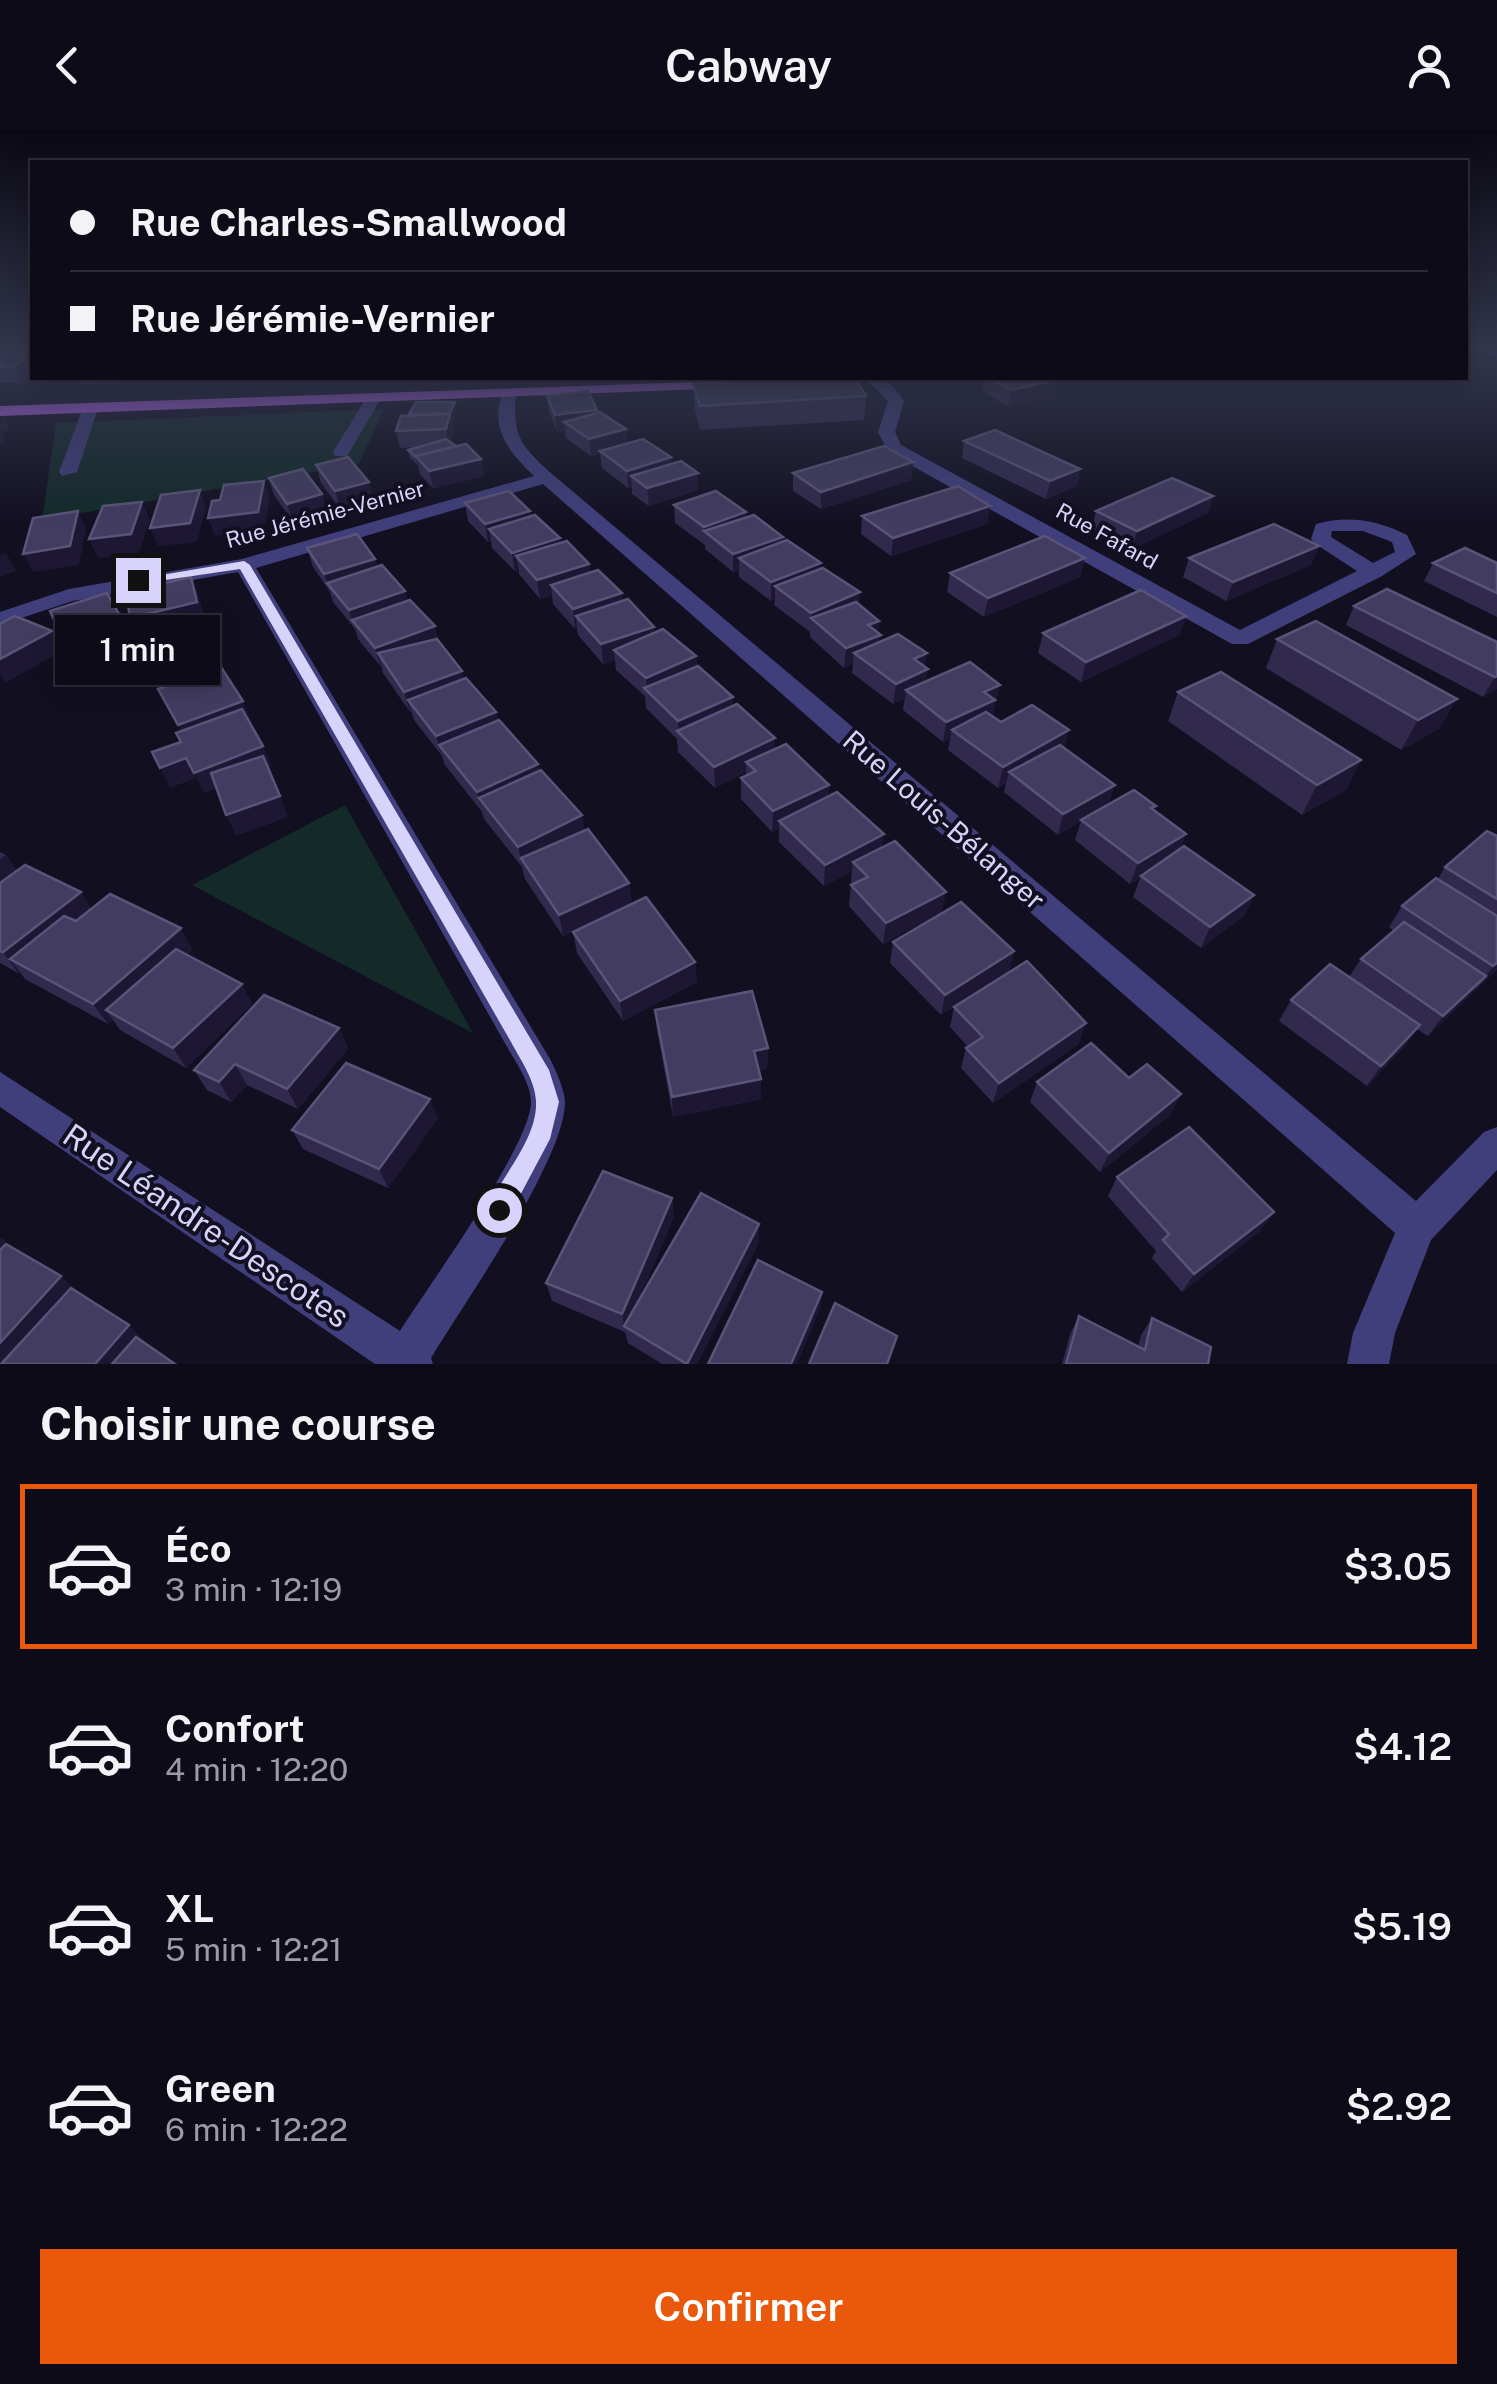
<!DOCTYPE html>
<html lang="fr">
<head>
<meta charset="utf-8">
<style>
	:root { --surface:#0e0b19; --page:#1c1926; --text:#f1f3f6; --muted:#9b9ba2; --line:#2e2b38; --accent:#ea580c }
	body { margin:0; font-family:"Public Sans",sans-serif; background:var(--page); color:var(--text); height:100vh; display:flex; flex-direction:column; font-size:38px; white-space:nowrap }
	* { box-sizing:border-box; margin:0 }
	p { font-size:32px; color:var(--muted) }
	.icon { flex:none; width:55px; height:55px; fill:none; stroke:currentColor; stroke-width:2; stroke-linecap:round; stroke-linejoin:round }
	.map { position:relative; height:1234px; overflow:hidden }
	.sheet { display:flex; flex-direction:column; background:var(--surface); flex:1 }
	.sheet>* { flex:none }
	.guide { position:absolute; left:30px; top:30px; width:1438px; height:220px; border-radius:0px; box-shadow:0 5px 25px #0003,0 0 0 2px var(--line); display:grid; align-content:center; height:220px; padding:0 40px; background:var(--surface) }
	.end { position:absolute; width:45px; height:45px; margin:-22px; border:12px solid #d7d3fb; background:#111; box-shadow:0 0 0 5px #111 }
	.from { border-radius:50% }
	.bubble { position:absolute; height:70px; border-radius:0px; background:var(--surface); box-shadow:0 5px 25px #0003,0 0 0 2px var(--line); font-size:32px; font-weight:600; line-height:70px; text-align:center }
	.guide b { display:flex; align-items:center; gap:35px; height:95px; font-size:38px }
	.guide b+b { border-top:2px solid var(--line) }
	.guide i { width:25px; height:25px; background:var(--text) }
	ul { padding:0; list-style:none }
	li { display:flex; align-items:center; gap:30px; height:165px; margin:0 20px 15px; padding:0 20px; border:5px solid transparent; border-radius:0px }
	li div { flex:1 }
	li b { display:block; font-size:38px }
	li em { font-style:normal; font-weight:600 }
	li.on { border-color:var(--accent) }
	li>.icon { width:90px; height:90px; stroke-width:1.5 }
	h2 { padding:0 40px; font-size:45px; line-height:120px }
	.action { display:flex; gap:20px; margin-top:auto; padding:20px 40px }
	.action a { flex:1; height:115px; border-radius:0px; background:var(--accent); color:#fff; font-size:40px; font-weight:600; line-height:115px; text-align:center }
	header { display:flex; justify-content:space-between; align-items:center; height:130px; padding:0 40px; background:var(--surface); font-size:45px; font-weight:600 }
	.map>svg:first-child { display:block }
</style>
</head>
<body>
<header><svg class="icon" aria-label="back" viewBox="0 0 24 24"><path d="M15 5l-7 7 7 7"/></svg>Cabway<svg class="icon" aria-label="person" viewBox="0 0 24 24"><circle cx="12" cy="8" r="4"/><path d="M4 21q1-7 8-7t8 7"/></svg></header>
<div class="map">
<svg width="1497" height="1234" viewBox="0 0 1497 1234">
	<rect width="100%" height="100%" fill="#120f21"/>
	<g fill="#132a29">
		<polygon points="384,279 359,334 42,390 56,293"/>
		<polygon points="345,675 473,903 192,755"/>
	</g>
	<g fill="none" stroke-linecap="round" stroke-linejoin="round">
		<g fill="#403f7c" fill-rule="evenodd">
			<polygon points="1484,222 1497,222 1497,228"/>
			<path d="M865 248C884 247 894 254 904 271L895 302 901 315 1240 500 1357 441 1314 413 1311 409 1316 394C1349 385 1377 390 1407 405L1416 424 1382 446 1248 514H1232L889 323 878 302 888 271ZM1332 401H1363L1392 412 1395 422 1373 433 1331 407Z"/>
			<path d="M503 261 516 264C512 308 522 316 552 344L1416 1071 1484 1002 1497 997V1040L1431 1110 1395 1203 1389 1234H1347L1353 1203 1395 1103 543 354 256 438 550 929C556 941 565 960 565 973 564 1031 463 1175 431 1228L433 1234H375L0 977V942L400 1201C427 1158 531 1015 531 972 531 953 515 931 506 915L238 442 73 471 0 495V482L69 459 242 429 534 346C508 321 489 298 503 261Z"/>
			<polygon points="368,265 381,268 347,326 335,326 333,322"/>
			<polygon points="84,275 98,278 77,342 62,346 59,342"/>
		</g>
		<polygon fill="#b964f1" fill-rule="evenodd" points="725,251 732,255 730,258 0,286 0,276"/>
	</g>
	<g fill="#312a4d">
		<polygon points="0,223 32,223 32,244 22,253 0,253"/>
		<polygon points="79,248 125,248 119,253 81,254"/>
		<polygon points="202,248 243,248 241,250 203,250"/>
		<polygon points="984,248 1050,248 1053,266 1008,276 982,261"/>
		<polygon points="693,253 866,266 864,290 700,300 694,276"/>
		<polygon points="547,266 597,283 626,299 627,313 671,334 698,343 698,360 649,376 632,364 632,357 628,358 602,338 600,324 591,326 566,308 565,301 557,302 549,282"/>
		<polygon points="455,272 456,281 452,290 454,300 450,312 481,329 484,346 433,358 420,344 418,335 410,328 408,320 417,317 400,318 396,301 409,286"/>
		<polygon points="964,311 1080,339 1077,356 1046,369 962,328"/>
		<polygon points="913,332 911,350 821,379 793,361 793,343"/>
		<polygon points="316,335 374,370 340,379 321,353"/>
		<polygon points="269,348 322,364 328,382 293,392 274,365"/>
		<polygon points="1213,366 1208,383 1132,419 1092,399 1096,381"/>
		<polygon points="465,373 531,387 560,413 589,434 590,443 654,497 654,503 696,526 697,537 733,576 775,619 829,655 828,667 882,717 942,782 883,814 849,776 851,755 853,754 851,752 852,741 824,756 779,712 779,698 772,702 741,669 741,648 746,646 746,642 715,658 678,622 677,609 646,578 645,566 616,540 615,530 603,534 578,505 577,498 575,499 553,474 552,465 540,469 519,444 519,440 515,441 492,418 491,411 488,412 468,391"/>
		<polygon points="674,375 746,387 783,411 821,433 821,439 860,462 859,474 879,491 878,502 880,511 925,537 926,551 1000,555 992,586 1001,592 1064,618 1109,674 1154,681 1180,719 1254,765 1244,786 1201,818 1133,767 1140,748 1130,754 1075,710 1081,691 1058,705 1004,662 1006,653 998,658 948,620 950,609 943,612 903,580 905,568 893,574 852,543 853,534 844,538 810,507 810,502 774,475 775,469 771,471 739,447 739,440 733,442 705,419 705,415 675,393"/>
		<polygon points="990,376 987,394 891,426 861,404 862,386"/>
		<polygon points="1319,416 1311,435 1226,471 1183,447 1189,428"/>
		<polygon points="307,418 375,429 377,437 405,461 408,471 438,510 464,548 496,582 498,590 538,634 539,640 582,685 584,701 629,753 631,773 563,806 525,749 522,737 484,689 482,682 445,635 442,626 414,590 411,581 410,582 383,543 382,538 358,509 355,499 333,472 330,462 313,437"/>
		<polygon points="1085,428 1080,447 984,487 947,462 950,443"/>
		<polygon points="1433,433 1497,433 1497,487 1424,451"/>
		<polygon points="1354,476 1497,512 1497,558 1483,567 1346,495"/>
		<polygon points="1186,486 1179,505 1081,552 1038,523 1043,503"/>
		<polygon points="1277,509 1440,598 1401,620 1266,538"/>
		<polygon points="1178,562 1361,630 1346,660 1302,685 1168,591"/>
		<polygon points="1497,706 1497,839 1428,906 1417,899 1405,916 1367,956 1279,891 1291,870 1349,847 1361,829 1394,801 1389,797 1402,776 1438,749 1445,737"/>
		<polygon points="0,722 6,725 17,741 91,779 192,819 186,825 252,874 186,938 120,900 113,890 108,894 25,849 20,842 18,843 0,833"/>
		<polygon points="573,802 695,832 697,852 623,891 577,823"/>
		<polygon points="893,812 1014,821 1009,842 958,874 1079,914 993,973 961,938 966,918 968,917 950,897 954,877 941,885 890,833"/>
		<polygon points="655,880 768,918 767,938 759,940 761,949 761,969 673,987 657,900"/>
		<polygon points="339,898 348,919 298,979 247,955 231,972 207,960 194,940"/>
		<polygon points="1037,952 1171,984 1100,1042 1030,972"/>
		<polygon points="438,988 388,1058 303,1019 292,1000"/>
		<polygon points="1117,1047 1260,1101 1182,1162 1152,1128 1156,1121 1108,1066"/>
		<polygon points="672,1068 674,1087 637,1173 759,1112 697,1234 662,1234 628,1213 625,1202 552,1171 546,1153"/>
		<polygon points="1079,1186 1138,1217 1141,1205 1152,1188 1208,1234 1062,1234 1070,1204"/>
	</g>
	<g fill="#1d1734">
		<polygon points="32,223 32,244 22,253 14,237"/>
		<polygon points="1056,250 1053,266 1008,276 1011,260"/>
		<polygon points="455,272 456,281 452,290 454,300 449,316 446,299 448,285"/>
		<polygon points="597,280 599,296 564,292 565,301 557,302 555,285"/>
		<polygon points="5,289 9,298 2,305 5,311 0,316 0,294"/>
		<polygon points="626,299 627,316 600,321 600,324 591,326 589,309"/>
		<polygon points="671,327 672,344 631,346 632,357 628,358 627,341"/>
		<polygon points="481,329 484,346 433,358 429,341"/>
		<polygon points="913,332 911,350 821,379 821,362"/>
		<polygon points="1080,339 1077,356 1046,369 1050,351"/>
		<polygon points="698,343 698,360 649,376 647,358"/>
		<polygon points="264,351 270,369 264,400 215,406 208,388"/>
		<polygon points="369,352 374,370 340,379 335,361"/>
		<polygon points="200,360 206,378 197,412 158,416 150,398"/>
		<polygon points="322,364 328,382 293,392 287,374"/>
		<polygon points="1213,366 1208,383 1132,419 1137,401"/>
		<polygon points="142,372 150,390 139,423 98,428 89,409"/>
		<polygon points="990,376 987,394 891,426 893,408"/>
		<polygon points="78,381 86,399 79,435 33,442 23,424"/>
		<polygon points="530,381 533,399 489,399 491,411 488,412 485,394"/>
		<polygon points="746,382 747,400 704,401 704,415 704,397"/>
		<polygon points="783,407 783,425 739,428 739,440 733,442 733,424"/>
		<polygon points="560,408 562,426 516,426 519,440 515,441 512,423"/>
		<polygon points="1319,416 1311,435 1226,471 1233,452"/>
		<polygon points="6,423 16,441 0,447 0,425"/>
		<polygon points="1085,428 1080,447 984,487 988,468"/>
		<polygon points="375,429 380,447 328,453 324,444"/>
		<polygon points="821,433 820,452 775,456 775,469 771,471 771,452"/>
		<polygon points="589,434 591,453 551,455 552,465 540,469 537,450"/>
		<polygon points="191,447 199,466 205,491 139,508 130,488"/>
		<polygon points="405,461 410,480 352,490 349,480"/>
		<polygon points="860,462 859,482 811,488 810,502 811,483"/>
		<polygon points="622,463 624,482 576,486 577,498 575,499 573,479"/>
		<polygon points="119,484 128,503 70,522 60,503"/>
		<polygon points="1186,486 1179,505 1081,552 1086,532"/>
		<polygon points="879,491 878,506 881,505 879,524 854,523 853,534 844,538 846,518 868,495"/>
		<polygon points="435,496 440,516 378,523 382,538 381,538 375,518"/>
		<polygon points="654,497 655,516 614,520 615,530 603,534 601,514"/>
		<polygon points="52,501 62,521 5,553 0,544 0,529"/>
		<polygon points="199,504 219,557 158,559 164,573 155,553"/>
		<polygon points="927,523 924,540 928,539 925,558 906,560 905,568 893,574 896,554 914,529"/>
		<polygon points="696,526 697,546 647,561 646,548"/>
		<polygon points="462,541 467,561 408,570 411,581 410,582 404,562"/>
		<polygon points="1497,546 1497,558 1483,567 1495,547"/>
		<polygon points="1000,555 991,590 952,600 950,609 943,612 946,592 984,562"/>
		<polygon points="733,567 733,587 679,604 678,591"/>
		<polygon points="1457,569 1440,598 1401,620 1418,590"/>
		<polygon points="243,571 251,591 187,615 178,595"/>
		<polygon points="496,582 500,602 439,615 442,627 436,606"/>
		<polygon points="1069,600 1064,620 1009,642 1006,653 998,658 1003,637"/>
		<polygon points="775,608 775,628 746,632 746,642 715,658 714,637"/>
		<polygon points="263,616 272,636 204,663 194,643"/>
		<polygon points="186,628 196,648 170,658 160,638"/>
		<polygon points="1361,630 1346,660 1302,685 1317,655"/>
		<polygon points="538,634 542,655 479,668 482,682 477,662"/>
		<polygon points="829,655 827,675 779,691 779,698 772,702 773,681"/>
		<polygon points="1115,655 1108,676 1058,705 1063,684"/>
		<polygon points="280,666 288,687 236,706 226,685"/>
		<polygon points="582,685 585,706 521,728 518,717"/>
		<polygon points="884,704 881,725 853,732 852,741 824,756 825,735"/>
		<polygon points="1186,704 1178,725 1130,754 1138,733"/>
		<polygon points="6,725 20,745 0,759 0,729"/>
		<polygon points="629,753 631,773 563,806 559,785"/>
		<polygon points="81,762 94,783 10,829 20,842 18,843 3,822"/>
		<polygon points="946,762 942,782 883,814 886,793"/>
		<polygon points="1254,765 1244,786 1201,818 1210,797"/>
		<polygon points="181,798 192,819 117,886 106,880 113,890 108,894 93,874"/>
		<polygon points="1014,821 1009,842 941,885 945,865"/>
		<polygon points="695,832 697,852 623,891 620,871"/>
		<polygon points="1497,833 1497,839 1478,857 1493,836"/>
		<polygon points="1486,846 1470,866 1428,906 1443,886"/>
		<polygon points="242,854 252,874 186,938 173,918"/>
		<polygon points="1086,893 1079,914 993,973 999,953"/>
		<polygon points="1420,895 1405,916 1367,956 1381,936"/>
		<polygon points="339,898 348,919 298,979 287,959"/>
		<polygon points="768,918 767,938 754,941 754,921"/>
		<polygon points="235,934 247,955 231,972 219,952"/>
		<polygon points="761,949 761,969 673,987 672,967"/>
		<polygon points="1181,964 1171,984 1100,1042 1109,1023"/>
		<polygon points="430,969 438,988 388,1058 379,1039"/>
		<polygon points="672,1068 674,1087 627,1198 624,1196 622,1184"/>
		<polygon points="1274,1082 1260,1101 1182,1162 1194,1144"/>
		<polygon points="759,1094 759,1112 697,1234 687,1234"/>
		<polygon points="2,1108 21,1126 0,1146 0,1109"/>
		<polygon points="61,1146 79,1163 17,1234 0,1234 0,1213"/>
		<polygon points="822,1162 820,1179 797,1234 791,1234"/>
		<polygon points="129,1195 146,1212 127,1234 95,1234"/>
	</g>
	<g fill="#423c60" stroke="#5a5478" stroke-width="2.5">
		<polygon points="0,223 32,223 14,237 0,237"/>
		<polygon points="785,248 855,248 866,266 700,276 693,253"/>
		<polygon points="988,248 1050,248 1056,250 1011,260"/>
		<polygon points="588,261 597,280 555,285 547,266"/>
		<polygon points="416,272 455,272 449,284 409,284"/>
		<polygon points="600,282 626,299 589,309 564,292"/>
		<polygon points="450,284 446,299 396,301 401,286"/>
		<polygon points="995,300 1080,339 1050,351 964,311"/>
		<polygon points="446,309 456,316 416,326 417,328 408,320"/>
		<polygon points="643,309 671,327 627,341 600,321"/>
		<polygon points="466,314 481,329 429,341 416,326"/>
		<polygon points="884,316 913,332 821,362 793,343"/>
		<polygon points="348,327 369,352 335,361 316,335"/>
		<polygon points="681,331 698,343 647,358 631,346"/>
		<polygon points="303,339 322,364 287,374 269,348"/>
		<polygon points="1172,348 1213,366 1137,401 1096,381"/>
		<polygon points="264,351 258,382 208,388 212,371 220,370 224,355"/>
		<polygon points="958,356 990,376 893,408 862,386"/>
		<polygon points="200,360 190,393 150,398 161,365"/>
		<polygon points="509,361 530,381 485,394 465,373"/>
		<polygon points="716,361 746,382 704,397 674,375"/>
		<polygon points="142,372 131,404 89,409 103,376"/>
		<polygon points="78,381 70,416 23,424 33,388"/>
		<polygon points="535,385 560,408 512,423 489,399"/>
		<polygon points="754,385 783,407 733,424 704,401"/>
		<polygon points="1274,394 1319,416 1233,452 1189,428"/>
		<polygon points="357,404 375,429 324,444 307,418"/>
		<polygon points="1045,406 1085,428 988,468 950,443"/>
		<polygon points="787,410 821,433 771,452 739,428"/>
		<polygon points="567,411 589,434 537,450 516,426"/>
		<polygon points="1465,418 1497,433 1497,463 1433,433"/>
		<polygon points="382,435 405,461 349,480 327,453"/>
		<polygon points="823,438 860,462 811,483 775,456"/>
		<polygon points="598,440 622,463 573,479 551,455"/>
		<polygon points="191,447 197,472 130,488 126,462"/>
		<polygon points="1387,459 1497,512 1497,546 1495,547 1354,476"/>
		<polygon points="1141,460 1186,486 1086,532 1043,503"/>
		<polygon points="107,463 119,484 60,503 50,481"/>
		<polygon points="628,469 654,497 601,514 576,486"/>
		<polygon points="410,470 435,496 375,518 352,490"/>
		<polygon points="856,472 879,491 868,495 881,505 846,518 811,488"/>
		<polygon points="15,486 52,501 0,529 0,494"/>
		<polygon points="1316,491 1457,569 1418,590 1277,509"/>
		<polygon points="663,499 696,526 646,548 614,520"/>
		<polygon points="199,504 211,537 155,553 146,518"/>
		<polygon points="898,504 927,523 914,529 928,539 896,554 854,523"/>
		<polygon points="437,509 462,541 404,562 378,523"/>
		<polygon points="970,532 1000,555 984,562 995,570 946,592 906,560"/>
		<polygon points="698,536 733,567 678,591 644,558"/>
		<polygon points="221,537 243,571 178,595 158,559"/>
		<polygon points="1221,542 1361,630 1317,655 1178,562"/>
		<polygon points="466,548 496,582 436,606 408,570"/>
		<polygon points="737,574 775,608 714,637 677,601"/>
		<polygon points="1032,575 1069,600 1003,637 952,600 986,582 1001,592"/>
		<polygon points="242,579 263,616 194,643 186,628 160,638 152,622 181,612 176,603"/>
		<polygon points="499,590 538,634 477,662 439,615"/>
		<polygon points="786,614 829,655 773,681 741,648 756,641 746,632"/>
		<polygon points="1060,615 1115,655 1063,684 1009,642"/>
		<polygon points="263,626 280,666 226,685 211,643"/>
		<polygon points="541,640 582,685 518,717 479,668"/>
		<polygon points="1134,660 1156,676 1151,678 1186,704 1138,733 1081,690"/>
		<polygon points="837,662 884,704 825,735 779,691"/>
		<polygon points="588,699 629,753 559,785 521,728"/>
		<polygon points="1487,701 1497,706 1497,769 1445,737"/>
		<polygon points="895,711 946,762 886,793 851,755 868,747 853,732"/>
		<polygon points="1184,716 1254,765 1210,797 1141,746"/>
		<polygon points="25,735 81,762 3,822 0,821 0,753"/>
		<polygon points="1436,748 1497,786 1497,833 1493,836 1402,776"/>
		<polygon points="110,764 181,798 93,874 10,829 64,786 76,791"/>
		<polygon points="646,767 695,832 620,871 573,802"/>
		<polygon points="961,772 1014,821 945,865 893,812"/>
		<polygon points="1404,792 1486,846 1443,886 1361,829"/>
		<polygon points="176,819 242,854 173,918 106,880"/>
		<polygon points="1027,831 1086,893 999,953 966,918 983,907 954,877"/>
		<polygon points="1330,834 1420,895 1381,936 1291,870"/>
		<polygon points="752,861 768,918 754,921 761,949 672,967 655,880"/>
		<polygon points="264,865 339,898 287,959 235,934 219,952 194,940"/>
		<polygon points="1091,913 1129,948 1147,934 1181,964 1109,1023 1037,952"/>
		<polygon points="346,933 430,969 379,1039 292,1000"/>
		<polygon points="1189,997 1274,1082 1194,1144 1163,1110 1169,1104 1117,1047"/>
		<polygon points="603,1041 672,1068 622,1184 546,1153"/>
		<polygon points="701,1063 759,1094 687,1234 624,1196"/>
		<polygon points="6,1114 61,1146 0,1213 0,1120"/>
		<polygon points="758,1130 822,1162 791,1234 708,1234"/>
		<polygon points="71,1158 129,1195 95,1234 1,1234"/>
		<polygon points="835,1173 897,1206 887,1234 809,1234"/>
		<polygon points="1079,1186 1145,1220 1152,1188 1211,1217 1208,1234 1066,1234"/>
		<polygon points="136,1207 175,1234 112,1234"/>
	</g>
	<linearGradient id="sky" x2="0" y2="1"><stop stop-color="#0a0812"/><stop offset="0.56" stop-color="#33374e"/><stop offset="1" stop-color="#33374e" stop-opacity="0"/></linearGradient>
	<rect width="1497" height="395" fill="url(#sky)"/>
	<path fill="#d7d3fb" d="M244 431 250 435 549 940 559 972 550 1009 508 1088 499 1092 491 1088 487 1080C501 1046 538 1009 536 971 535 950 520 929 511 912L240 439 138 454 132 450Z"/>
	<g text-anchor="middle" stroke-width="8" stroke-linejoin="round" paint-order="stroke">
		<g font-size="22" fill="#d7d3fb" stroke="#120f21">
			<text transform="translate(325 384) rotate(-15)" y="8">Rue Jérémie-Vernier</text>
			<text transform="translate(1107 406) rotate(29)" y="8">Rue Fafard</text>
		</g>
		<g font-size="28" fill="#d7d3fb" stroke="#120f21">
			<text transform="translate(944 690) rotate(41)" y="10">Rue Louis-Bélanger</text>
		</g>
		<g font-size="32" fill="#d7d3fb" stroke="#120f21">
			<text transform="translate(206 1096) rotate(34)" y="11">Rue Léandre-Descotes</text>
		</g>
	</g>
</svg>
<i class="end from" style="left:499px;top:1080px"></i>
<i class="end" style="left:138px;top:450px"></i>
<div class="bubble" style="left:55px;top:485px;width:165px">1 min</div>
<div class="guide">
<b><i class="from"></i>Rue Charles-Smallwood</b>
<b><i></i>Rue Jérémie-Vernier</b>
</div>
</div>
<section class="sheet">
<h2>Choisir une course</h2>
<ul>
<li class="on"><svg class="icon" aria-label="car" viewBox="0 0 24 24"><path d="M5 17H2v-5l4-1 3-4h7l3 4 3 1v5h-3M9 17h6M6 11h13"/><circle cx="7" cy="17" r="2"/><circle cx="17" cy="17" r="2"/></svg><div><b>Éco</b><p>3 min · 12:19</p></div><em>$3.05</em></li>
<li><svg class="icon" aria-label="car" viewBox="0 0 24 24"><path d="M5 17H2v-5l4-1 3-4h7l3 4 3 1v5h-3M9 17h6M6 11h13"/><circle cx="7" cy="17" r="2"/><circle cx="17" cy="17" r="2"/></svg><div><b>Confort</b><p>4 min · 12:20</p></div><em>$4.12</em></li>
<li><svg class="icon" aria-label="car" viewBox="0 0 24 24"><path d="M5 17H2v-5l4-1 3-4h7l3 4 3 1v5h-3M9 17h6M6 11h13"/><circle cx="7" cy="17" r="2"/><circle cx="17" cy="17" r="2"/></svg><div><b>XL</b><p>5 min · 12:21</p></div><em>$5.19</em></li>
<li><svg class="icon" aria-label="car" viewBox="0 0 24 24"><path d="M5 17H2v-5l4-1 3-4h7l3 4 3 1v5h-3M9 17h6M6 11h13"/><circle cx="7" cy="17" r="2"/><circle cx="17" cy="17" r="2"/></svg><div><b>Green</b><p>6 min · 12:22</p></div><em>$2.92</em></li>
</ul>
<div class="action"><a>Confirmer</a></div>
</section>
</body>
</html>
